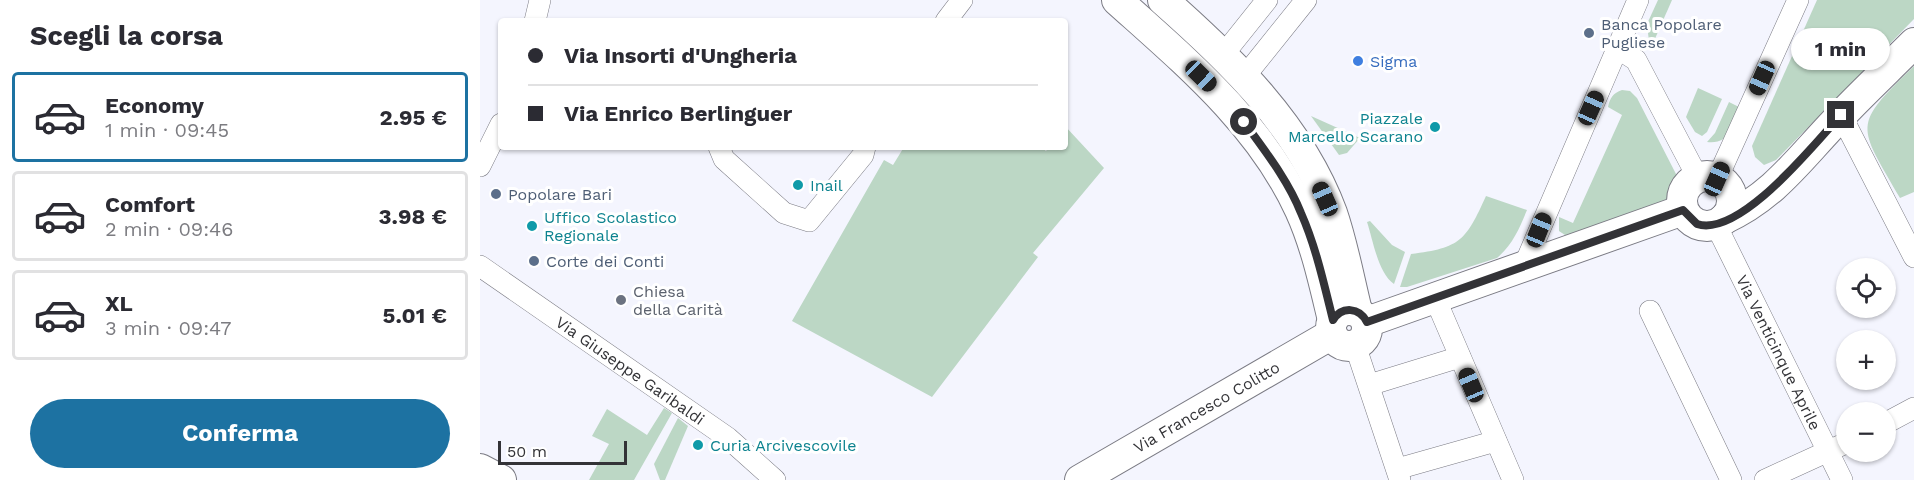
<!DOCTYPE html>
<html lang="it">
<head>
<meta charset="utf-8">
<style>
	:root { --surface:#fff; --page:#f7f7f7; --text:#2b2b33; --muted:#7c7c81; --line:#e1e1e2; --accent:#1d72a2 }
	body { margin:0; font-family:"Work Sans",sans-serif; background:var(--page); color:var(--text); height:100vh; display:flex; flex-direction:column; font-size:22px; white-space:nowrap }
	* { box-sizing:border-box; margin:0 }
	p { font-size:20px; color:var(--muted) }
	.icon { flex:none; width:33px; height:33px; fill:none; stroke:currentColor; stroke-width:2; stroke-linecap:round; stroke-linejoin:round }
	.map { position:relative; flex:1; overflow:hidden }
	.drawer { display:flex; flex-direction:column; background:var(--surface); width:480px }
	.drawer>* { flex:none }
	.banner { position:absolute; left:18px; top:18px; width:570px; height:132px; border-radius:6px; box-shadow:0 2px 4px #0004; display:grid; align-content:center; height:132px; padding:0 30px; background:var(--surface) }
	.tools { position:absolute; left:1356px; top:258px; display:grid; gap:12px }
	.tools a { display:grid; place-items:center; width:60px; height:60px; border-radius:50%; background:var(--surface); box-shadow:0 2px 4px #0004; font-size:30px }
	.scale { position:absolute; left:18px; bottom:15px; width:129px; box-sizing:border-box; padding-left:6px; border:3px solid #333337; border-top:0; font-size:16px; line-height:21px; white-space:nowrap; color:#333337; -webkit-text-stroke:4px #fff; paint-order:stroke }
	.end { position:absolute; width:27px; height:27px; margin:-14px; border:8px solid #333337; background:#fff; box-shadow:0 0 0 3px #fff }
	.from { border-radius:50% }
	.bubble { position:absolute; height:42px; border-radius:21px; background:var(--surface); box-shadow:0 2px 4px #0004; font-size:20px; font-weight:700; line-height:42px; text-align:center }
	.car { position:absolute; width:18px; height:36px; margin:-18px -9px; border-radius:8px; box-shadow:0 0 4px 2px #0007; background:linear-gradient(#222 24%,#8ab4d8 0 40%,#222 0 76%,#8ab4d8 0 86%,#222 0) }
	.banner b { display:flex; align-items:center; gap:21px; height:57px; font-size:22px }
	.banner b+b { border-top:2px solid var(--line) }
	.banner i { width:15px; height:15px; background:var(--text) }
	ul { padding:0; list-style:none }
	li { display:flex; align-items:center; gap:18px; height:90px; margin:0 12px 9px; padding:0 18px; border:3px solid var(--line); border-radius:6px }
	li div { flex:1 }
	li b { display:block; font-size:22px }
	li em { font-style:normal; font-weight:700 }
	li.selected { border-color:var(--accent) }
	li>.icon { width:54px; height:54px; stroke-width:1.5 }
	h2 { padding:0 30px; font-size:27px; line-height:72px }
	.button { display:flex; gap:12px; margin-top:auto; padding:12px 30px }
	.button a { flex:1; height:69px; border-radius:36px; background:var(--accent); color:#fff; font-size:24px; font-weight:700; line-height:69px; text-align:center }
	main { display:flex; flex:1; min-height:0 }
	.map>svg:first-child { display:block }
</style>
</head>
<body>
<main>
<section class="drawer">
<h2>Scegli la corsa</h2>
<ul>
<li class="selected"><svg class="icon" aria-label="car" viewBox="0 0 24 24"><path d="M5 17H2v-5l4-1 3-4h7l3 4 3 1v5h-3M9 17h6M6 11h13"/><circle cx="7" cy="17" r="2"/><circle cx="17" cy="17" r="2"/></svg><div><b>Economy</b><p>1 min · 09:45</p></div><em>2.95 €</em></li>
<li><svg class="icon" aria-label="car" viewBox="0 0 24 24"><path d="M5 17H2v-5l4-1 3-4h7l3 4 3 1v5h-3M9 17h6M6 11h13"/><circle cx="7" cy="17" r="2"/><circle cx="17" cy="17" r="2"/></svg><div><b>Comfort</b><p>2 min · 09:46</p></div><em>3.98 €</em></li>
<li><svg class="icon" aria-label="car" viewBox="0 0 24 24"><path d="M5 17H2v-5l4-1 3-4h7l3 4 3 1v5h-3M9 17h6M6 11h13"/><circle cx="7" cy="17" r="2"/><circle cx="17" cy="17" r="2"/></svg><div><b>XL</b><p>3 min · 09:47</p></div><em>5.01 €</em></li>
</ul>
<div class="button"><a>Conferma</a></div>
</section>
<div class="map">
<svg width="1434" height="480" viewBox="0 0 1434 480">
	<rect width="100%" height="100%" fill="#f4f5fe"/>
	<g fill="#bcd7c5">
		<polygon points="1178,0 1192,0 1170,50 1167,24"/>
		<polygon points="1337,0 1434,0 1434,19 1296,160 1284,165 1275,157 1272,146"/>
		<path d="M1434 66V192L1420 198C1378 124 1371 127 1434 66Z"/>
		<polygon points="1218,88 1242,99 1227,132 1222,136 1215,132 1206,117"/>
		<path d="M1142 90 1150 91 1157 98 1196 174 1198 187 1194 198 1088 237 1079 231V217L1093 223 1142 115 1128 107C1130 98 1133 93 1142 90Z"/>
		<path d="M1249 102 1263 109C1255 125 1249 145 1227 142L1235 133Z"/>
		<polygon points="831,116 880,138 867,153 859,155"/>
		<polygon points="585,126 624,168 553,253 558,257 452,397 312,321 404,160 413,165 424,147 561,147 566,151 569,147 585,147"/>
		<path d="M1006 196 1047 210C1039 229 1033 244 1017 258L927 287H920L931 254C981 248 986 240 1006 196Z"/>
		<path d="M890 221 912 245 925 252 914 284C898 273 893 240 887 222Z"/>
		<polygon points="184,408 192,413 154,480 109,480 129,444 112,436 127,409 167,435"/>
		<polygon points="198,418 208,426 185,480 180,480 174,464"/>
	</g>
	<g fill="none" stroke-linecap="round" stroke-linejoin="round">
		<g stroke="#7b7b84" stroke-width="22">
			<g id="minor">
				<polyline points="55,21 60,0"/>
				<polyline points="466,21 482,0"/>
				<polyline points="1137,48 1156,60 1218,178"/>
				<polyline points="743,55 787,0"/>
				<polyline points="765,76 826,0"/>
				<polyline points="1361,115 1434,257"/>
				<polyline points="239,147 244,159 304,213 329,221 383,155 385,147"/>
				<polyline points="0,166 21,124"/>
				<polyline points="1237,179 1318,0"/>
				<path id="s1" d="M1236 225 1362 480"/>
				<path id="s2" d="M0 266 248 438 295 480"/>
				<polyline points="1044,266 1158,0"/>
				<polyline points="955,298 1033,480"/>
				<polyline points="1170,311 1251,480"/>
				<polyline points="875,345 920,480"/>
				<polyline points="889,385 980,357"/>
				<polyline points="1406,423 1434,408"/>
				<polyline points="917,469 1016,441"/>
				<polyline points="1285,480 1366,443"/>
			</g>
		</g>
		<g stroke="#7b7b84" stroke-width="32">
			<g id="secondary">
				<path d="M637 0C706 62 780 123 820 210 836 245 844 283 853 320"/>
				<path d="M683 0C751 60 820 126 852 213 863 245 869 279 877 311"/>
				<circle cx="1227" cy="201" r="25"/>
				<path d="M1244 219C1292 197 1317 162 1352 125 1378 97 1407 70 1434 43"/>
				<circle cx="869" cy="328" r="18"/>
				<polyline points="887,322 1203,210"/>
				<polyline points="0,469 21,480"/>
				<path id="s3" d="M600 480 852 334"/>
			</g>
		</g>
		<use href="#minor" stroke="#fff" stroke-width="21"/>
		<use href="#secondary" stroke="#fff" stroke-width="30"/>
	</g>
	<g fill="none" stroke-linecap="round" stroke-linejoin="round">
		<path stroke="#333337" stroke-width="8" d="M764 122C785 151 808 180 821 213 836 247 844 284 853 320 862 306 879 307 887 322L1203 210 1217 224C1260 238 1334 144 1361 115"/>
	</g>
	<g fill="#5c6f8a" stroke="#fff" stroke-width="2">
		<circle cx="1109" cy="33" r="6"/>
		<circle cx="16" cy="194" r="6"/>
		<circle cx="54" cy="261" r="6"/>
	</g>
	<circle fill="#3f7fe0" stroke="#fff" stroke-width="2" cx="878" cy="61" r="6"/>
	<g fill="#0f9aa8" stroke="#fff" stroke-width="2">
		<circle cx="955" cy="127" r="6"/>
		<circle cx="318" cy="185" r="6"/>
		<circle cx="52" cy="226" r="6"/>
		<circle cx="218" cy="445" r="6"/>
	</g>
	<circle fill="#6b7280" stroke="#fff" stroke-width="2" cx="141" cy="300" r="6"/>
	<g text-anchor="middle" stroke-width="6" stroke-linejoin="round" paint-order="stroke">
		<g font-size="16" fill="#4e5e75" stroke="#fff" text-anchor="start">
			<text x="1121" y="30">Banca Popolare<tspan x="1121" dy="18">Pugliese</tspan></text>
			<text x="28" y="200">Popolare Bari</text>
			<text x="66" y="267">Corte dei Conti</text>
		</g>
		<g font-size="16" fill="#366cbe" stroke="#fff" text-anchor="start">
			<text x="890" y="67">Sigma</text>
		</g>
		<g font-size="16" fill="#0d838f" stroke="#fff" text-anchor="start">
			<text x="943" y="124" text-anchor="end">Piazzale<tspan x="943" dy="18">Marcello Scarano</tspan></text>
			<text x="330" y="191">Inail</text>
			<text x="64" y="223">Uffico Scolastico<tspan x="64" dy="18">Regionale</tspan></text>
			<text x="230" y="451">Curia Arcivescovile</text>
		</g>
		<g font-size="16" fill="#5b616d" stroke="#fff" text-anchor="start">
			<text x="153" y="297">Chiesa<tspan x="153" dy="18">della Carità</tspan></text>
		</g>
		<g font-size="16" fill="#333337" stroke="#fff">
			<text dy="6" stroke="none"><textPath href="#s1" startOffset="142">Via Venticinque Aprile</textPath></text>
			<text dy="6" stroke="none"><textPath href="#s2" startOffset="183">Via Giuseppe Garibaldi</textPath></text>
			<text dy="6" stroke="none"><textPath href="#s3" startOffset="146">Via Francesco Colitto</textPath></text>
		</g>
	</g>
</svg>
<div class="tools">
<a><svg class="icon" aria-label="locate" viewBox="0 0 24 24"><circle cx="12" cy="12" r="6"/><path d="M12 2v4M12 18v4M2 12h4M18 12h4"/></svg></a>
<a>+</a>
<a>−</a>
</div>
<div class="scale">50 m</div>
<i class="end from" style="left:764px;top:122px"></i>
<i class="end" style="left:1361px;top:115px"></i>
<div class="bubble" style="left:1311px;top:28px;width:99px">1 min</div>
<i class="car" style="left:721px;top:76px;rotate:134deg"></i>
<i class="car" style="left:1282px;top:78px;rotate:204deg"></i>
<i class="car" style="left:1111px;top:108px;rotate:24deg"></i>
<i class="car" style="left:1237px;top:179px;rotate:24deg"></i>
<i class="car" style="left:845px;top:199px;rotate:336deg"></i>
<i class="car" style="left:1059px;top:230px;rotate:22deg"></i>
<i class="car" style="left:991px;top:385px;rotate:337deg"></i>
<div class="banner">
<b><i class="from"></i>Via Insorti d'Ungheria</b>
<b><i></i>Via Enrico Berlinguer</b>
</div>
</div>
</main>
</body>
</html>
